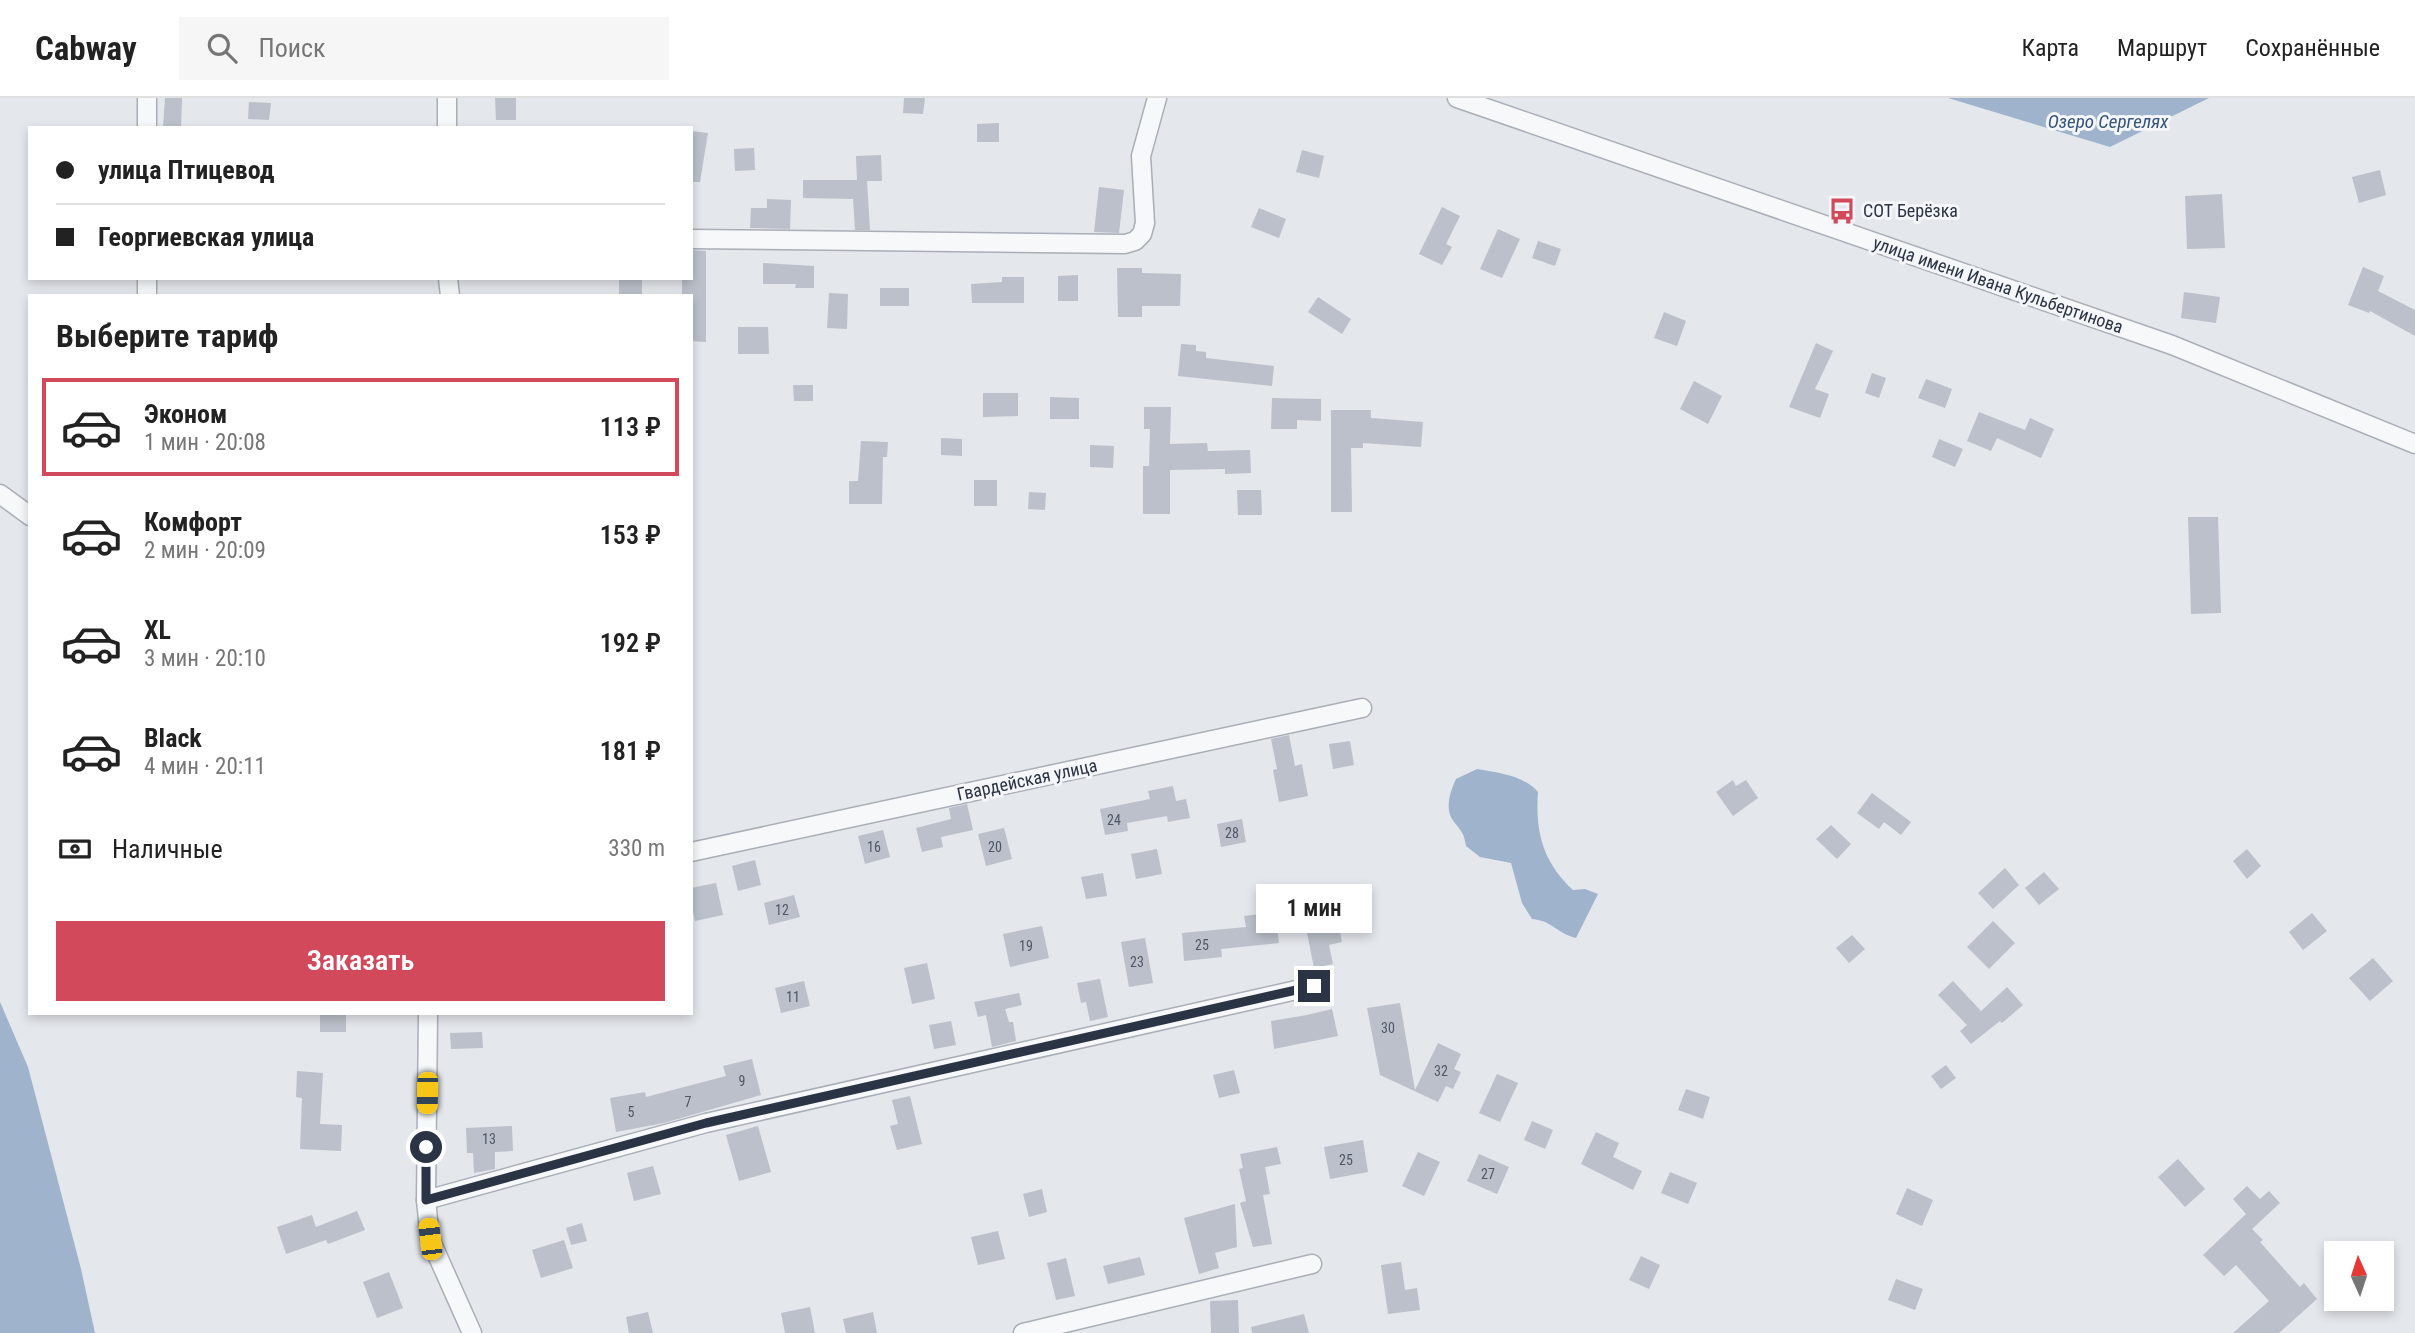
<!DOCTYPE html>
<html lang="ru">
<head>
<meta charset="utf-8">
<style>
	:root { --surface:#fff; --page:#f6f6f6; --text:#222; --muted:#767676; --line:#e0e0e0; --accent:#d1495b }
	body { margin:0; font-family:"Roboto Condensed",sans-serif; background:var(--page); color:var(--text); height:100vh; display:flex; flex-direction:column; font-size:26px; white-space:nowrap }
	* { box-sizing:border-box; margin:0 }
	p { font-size:23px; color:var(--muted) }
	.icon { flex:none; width:38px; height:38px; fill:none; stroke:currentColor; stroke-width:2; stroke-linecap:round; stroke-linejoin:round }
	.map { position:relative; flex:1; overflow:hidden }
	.panel { position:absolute; left:28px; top:196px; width:665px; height:721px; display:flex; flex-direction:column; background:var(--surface); border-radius:0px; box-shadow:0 4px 10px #0003 }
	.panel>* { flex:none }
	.banner { position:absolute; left:28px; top:28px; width:665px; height:154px; border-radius:0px; box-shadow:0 4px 10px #0003; display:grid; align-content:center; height:154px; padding:0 28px; background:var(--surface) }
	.needle { width:46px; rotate:357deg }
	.tools { position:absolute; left:2324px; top:1143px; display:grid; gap:14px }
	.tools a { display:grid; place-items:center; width:70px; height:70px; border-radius:0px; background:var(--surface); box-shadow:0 4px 10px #0003; font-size:35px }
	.end { position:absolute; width:32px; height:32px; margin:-16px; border:9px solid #2b3445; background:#fff; box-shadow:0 0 0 4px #fff }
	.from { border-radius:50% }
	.bubble { position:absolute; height:49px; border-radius:0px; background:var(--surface); box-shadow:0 4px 10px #0003; font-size:23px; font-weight:600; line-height:49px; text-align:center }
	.car { position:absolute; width:21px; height:42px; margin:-21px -10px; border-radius:9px; box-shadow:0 0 5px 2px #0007; background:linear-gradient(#f5c518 24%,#345 0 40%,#f5c518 0 76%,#345 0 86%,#f5c518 0) }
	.banner b { display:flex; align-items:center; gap:24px; height:66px; font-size:26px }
	.banner b+b { border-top:2px solid var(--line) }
	.banner i { width:18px; height:18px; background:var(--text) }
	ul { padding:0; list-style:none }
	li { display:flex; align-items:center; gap:21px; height:98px; margin:0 14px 10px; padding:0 14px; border:4px solid transparent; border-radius:0px }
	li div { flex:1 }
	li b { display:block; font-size:26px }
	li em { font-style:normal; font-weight:600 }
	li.active { border-color:var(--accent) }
	li>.icon { width:63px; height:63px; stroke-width:1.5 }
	h2 { padding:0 28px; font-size:32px; line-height:84px }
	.pay { display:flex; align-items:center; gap:18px; height:77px; padding:0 28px; font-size:26px }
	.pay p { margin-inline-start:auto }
	.action { display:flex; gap:14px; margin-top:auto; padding:14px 28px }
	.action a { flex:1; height:80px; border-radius:0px; background:var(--accent); color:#fff; font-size:28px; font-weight:600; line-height:80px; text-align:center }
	header { display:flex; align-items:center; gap:42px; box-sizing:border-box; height:98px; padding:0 35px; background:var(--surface); border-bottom:2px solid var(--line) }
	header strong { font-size:33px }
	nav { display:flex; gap:38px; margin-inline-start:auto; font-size:24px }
	.search { width:490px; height:63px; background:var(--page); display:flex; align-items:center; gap:18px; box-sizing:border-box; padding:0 24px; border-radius:0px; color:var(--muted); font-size:26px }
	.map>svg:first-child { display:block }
</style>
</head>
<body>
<header>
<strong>Cabway</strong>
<div class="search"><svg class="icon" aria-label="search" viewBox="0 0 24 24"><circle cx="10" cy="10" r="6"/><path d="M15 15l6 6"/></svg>Поиск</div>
<nav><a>Карта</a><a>Маршрут</a><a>Сохранённые</a></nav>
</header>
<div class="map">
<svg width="2415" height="1235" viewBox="0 0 2415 1235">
	<rect width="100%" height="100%" fill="#e4e7ec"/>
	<g fill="#9fb4cc">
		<polygon points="1948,0 2209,0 2110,49"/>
		<path d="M1477 671C1499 675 1523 677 1538 694 1535 734 1543 764 1573 792L1585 791 1598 796 1576 840C1556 835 1553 823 1532 821L1522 805 1511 765 1480 759 1466 748C1464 735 1462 734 1454 724 1444 712 1450 694 1456 681Z"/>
		<polygon points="0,904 28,969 81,1171 95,1235 0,1235"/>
	</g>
	<g fill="#bbc0ca">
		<polygon points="165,0 182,0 181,30 163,30"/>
		<polygon points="495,0 516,0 516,22 496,22"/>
		<polygon points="904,0 925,0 923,16 903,15"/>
		<polygon points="249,4 271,5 269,22 248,21"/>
		<polygon points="999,25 999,44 977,44 977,26"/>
		<polygon points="691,33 708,35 700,84 691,84"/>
		<polygon points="754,50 755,72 735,73 734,51"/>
		<polygon points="1302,52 1324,58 1319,80 1296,74"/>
		<polygon points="881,57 882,83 867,83 870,132 855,132 853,101 803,100 803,82 857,82 856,58"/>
		<polygon points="2380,72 2386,97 2359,105 2352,79"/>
		<polygon points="1099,89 1124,92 1119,135 1094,134"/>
		<polygon points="2222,96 2225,150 2187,151 2185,98"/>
		<polygon points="767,101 791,102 790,131 750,130 751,110 767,110"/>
		<polygon points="1442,109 1460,118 1446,146 1452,149 1442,167 1419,156"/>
		<polygon points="1259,110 1286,121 1279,140 1251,129"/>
		<polygon points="1498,131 1520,141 1502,180 1480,171"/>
		<polygon points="1538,143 1561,151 1555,168 1532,160"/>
		<polygon points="691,152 706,153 706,244 691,243 691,198 682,198 682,180 691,180"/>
		<polygon points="763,165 814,168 814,190 795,190 796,186 763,186"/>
		<polygon points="2363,169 2384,178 2378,193 2415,212 2415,238 2370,213 2369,215 2348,207"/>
		<polygon points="1117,170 1142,170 1142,175 1181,176 1180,208 1142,208 1142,219 1118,219"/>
		<polygon points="1078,177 1078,203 1058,203 1058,178"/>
		<polygon points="1002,179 1024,179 1024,205 972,205 971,186 1002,184"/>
		<rect x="619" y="180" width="23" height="18"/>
		<rect x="880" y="190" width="29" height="18"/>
		<polygon points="2184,194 2220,199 2216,225 2181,220"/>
		<polygon points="829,195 848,196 847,231 827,230"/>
		<polygon points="1318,199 1351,221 1342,236 1308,214"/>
		<polygon points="1664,214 1686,223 1677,248 1654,240"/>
		<polygon points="738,229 768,229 769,256 738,256"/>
		<polygon points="1816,245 1833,253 1815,291 1829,296 1820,320 1789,309"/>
		<polygon points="1181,246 1196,247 1196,253 1206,254 1206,260 1274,268 1272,288 1178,278"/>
		<polygon points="1872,275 1886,280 1879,300 1865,295"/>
		<polygon points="1926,281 1952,291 1945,310 1918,300"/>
		<polygon points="1694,283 1722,298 1708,326 1680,311"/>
		<polygon points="793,287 813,287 813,303 794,303"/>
		<polygon points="983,295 1018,295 1018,318 983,319"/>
		<polygon points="1050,299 1079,300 1079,321 1050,321"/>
		<polygon points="1272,300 1321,301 1321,323 1297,322 1297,331 1271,331"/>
		<polygon points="1144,309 1171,309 1170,346 1207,345 1208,353 1250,352 1251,375 1225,376 1225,371 1170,372 1170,416 1143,416 1143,368 1149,368 1150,331 1144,331"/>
		<polygon points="1331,312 1371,312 1371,320 1423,324 1421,349 1363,345 1363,350 1351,350 1352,414 1331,414"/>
		<polygon points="1979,314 2025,332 2030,320 2054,331 2041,360 1997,340 1991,353 1967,343"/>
		<polygon points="941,340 962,341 962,358 941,357"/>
		<polygon points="1939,341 1963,351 1955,369 1932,359"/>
		<polygon points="861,343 888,344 887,359 883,359 882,406 849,406 849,383 858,383"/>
		<polygon points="1090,347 1114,348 1113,370 1090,369"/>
		<rect x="974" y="382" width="23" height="26"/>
		<polygon points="1237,392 1261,392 1262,417 1238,417"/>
		<polygon points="1029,394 1046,395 1045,412 1028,411"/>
		<polygon points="2188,419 2218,419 2221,515 2191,516"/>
		<polygon points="1289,637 1295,668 1302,666 1308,698 1279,704 1273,672 1277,671 1271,641"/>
		<polygon points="1350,643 1354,667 1333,671 1329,646"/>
		<polygon points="1733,682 1736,688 1746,682 1758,700 1733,718 1716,694"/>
		<polygon points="1173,688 1176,703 1186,701 1190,720 1168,724 1167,718 1127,725 1128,733 1105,737 1100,711 1150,701 1148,693"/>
		<polygon points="1872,695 1911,724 1901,737 1884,724 1879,731 1857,715"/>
		<polygon points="967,706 973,732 941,739 943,749 922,754 916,730 951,721 949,710"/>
		<polygon points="1242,721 1246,744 1221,749 1217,726"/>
		<polygon points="1831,727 1851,746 1837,761 1816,741"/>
		<polygon points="1004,730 1012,761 986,768 978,736"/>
		<polygon points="883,732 890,759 865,766 858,738"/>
		<polygon points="1157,751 1162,776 1136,781 1131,756"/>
		<polygon points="2247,751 2261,768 2247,781 2233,763"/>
		<polygon points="755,762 761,787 738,793 732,768"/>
		<polygon points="2005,770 2019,787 1993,811 1978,795"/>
		<polygon points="2044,774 2059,791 2039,807 2025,790"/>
		<polygon points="1103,775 1107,798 1086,801 1081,779"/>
		<polygon points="716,785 723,817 695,823 691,805 691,790"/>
		<polygon points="794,797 800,819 769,827 764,805"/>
		<polygon points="1334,804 1342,844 1329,847 1333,866 1314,870 1302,810"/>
		<polygon points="1275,814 1279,845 1221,851 1222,859 1184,863 1182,835 1246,829 1244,818"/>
		<polygon points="2312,815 2327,833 2303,852 2289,834"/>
		<polygon points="1993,823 2015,845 1989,871 1967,849"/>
		<polygon points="1042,828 1049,860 1010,869 1003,836"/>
		<polygon points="1852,837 1865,851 1849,865 1836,850"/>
		<polygon points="1145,840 1153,885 1129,889 1121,844"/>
		<polygon points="2373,860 2393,883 2370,903 2349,880"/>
		<polygon points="927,865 935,901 912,906 904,870"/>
		<polygon points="1100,881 1108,919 1090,923 1086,904 1081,905 1077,885"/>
		<polygon points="804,883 810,908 781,915 775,890"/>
		<polygon points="1953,883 1981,913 2007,889 2023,907 2002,925 2000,923 1971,946 1960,933 1967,927 1938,897"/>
		<polygon points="1019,895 1022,907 1005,911 1009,924 1013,924 1016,943 992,949 986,917 978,919 974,904"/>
		<polygon points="1400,905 1415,992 1438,945 1461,956 1454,971 1461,974 1453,991 1446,988 1438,1004 1380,977 1367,910"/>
		<polygon points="1332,911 1338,938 1274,951 1271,923 1307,917"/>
		<rect x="320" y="915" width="26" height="19"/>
		<polygon points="951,923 956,947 934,951 929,927"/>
		<polygon points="482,934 483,950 451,951 450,935"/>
		<polygon points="752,961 761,997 664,1025 616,1034 610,1000 645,994 646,999 726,978 723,968"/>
		<polygon points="1946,967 1956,980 1941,991 1931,978"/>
		<polygon points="1234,972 1240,995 1219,1000 1213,977"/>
		<polygon points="297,973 323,975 320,1026 342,1027 341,1053 300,1051 302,1000 296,999"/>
		<polygon points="1497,976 1518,985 1500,1024 1479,1015"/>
		<polygon points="1686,991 1710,999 1703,1021 1678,1012"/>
		<polygon points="910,998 922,1046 897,1052 890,1028 898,1026 892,1002"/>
		<polygon points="1532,1023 1553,1032 1545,1051 1524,1042"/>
		<polygon points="512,1028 513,1053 495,1054 495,1071 474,1075 473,1055 467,1055 466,1030"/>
		<polygon points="758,1028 771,1074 739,1083 726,1037"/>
		<polygon points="1596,1034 1619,1045 1613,1059 1642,1073 1633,1092 1581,1066"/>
		<polygon points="1363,1042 1368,1074 1330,1081 1324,1049"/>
		<polygon points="1277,1049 1281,1066 1265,1069 1270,1096 1263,1097 1272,1146 1253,1149 1240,1105 1246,1103 1239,1071 1243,1070 1240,1056"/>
		<polygon points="1418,1054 1440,1064 1424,1098 1402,1088"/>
		<polygon points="1479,1056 1509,1069 1497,1096 1467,1083"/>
		<polygon points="2178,1061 2205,1091 2185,1109 2158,1079"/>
		<polygon points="653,1068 661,1096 634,1103 627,1075"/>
		<polygon points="1670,1074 1697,1085 1688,1106 1661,1095"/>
		<polygon points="2247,1088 2260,1101 2269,1093 2280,1105 2252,1131 2263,1142 2260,1144 2300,1189 2304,1185 2317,1201 2279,1235 2233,1235 2269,1203 2236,1167 2224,1178 2203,1157 2246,1116 2233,1101"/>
		<polygon points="1907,1090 1933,1102 1922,1128 1896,1116"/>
		<polygon points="1042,1091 1047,1114 1029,1119 1023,1096"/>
		<polygon points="1235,1106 1237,1149 1215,1155 1219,1170 1199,1176 1184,1120"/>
		<polygon points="357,1113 365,1132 328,1146 326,1142 286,1156 277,1129 312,1117 316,1129"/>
		<polygon points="582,1125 587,1143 571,1147 566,1130"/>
		<polygon points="998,1133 1005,1161 978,1167 971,1139"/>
		<polygon points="564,1142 573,1170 541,1180 532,1152"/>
		<polygon points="1641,1158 1660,1167 1649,1191 1629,1182"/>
		<polygon points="1140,1159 1145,1177 1108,1186 1103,1168"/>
		<polygon points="1066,1160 1075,1198 1056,1202 1047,1165"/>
		<polygon points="1401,1164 1405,1192 1417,1190 1420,1212 1388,1216 1381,1167"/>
		<polygon points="389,1174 403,1210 377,1220 363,1184"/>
		<polygon points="1896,1181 1923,1191 1915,1212 1888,1202"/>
		<polygon points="1238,1202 1239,1235 1211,1235 1210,1203"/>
		<polygon points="810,1209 815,1235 785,1235 781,1215"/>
		<polygon points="648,1214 653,1235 629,1235 626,1219"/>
		<polygon points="873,1214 877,1235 846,1235 843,1221"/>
		<polygon points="1304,1216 1309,1235 1252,1235 1251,1229"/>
	</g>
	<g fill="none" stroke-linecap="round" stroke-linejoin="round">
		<g stroke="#a9aeb7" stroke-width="21">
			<g id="street">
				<polyline points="147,0 147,30"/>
				<polyline points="1457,0 2172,247 2415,346"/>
				<polyline points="447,30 447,0"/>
				<polyline points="691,141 1125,146 1135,143 1142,136 1145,125 1141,58 1157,0"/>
				<polyline points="147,180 147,198"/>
				<polyline points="448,180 450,198"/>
				<polyline points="0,396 30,418"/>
				<polyline points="691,754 1362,610"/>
				<polyline points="428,915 426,1102 430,1141 472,1235"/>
				<polyline points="426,1102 706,1025 1314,888"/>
				<polyline points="1023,1235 1312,1166"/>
			</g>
		</g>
		<use href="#street" stroke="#f7f8fa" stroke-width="18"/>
	</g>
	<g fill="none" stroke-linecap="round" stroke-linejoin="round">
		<polyline stroke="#2b3445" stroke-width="9" points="426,1049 426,1102 706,1025 1314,888"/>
	</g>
	<defs>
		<g id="bus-bare" transform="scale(2.1)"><path d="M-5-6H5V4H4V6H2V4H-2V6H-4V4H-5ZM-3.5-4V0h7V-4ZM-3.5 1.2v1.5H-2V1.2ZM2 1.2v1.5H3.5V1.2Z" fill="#d1495b" stroke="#f4f6f9" stroke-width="2.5" paint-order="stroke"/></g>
	</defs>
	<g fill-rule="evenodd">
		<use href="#bus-bare" x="1842" y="113"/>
	</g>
	<g text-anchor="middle" stroke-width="6" stroke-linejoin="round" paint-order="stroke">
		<g font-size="14" fill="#4f5766">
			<text x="1114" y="727">24</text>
			<text x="1232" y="740">28</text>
			<text x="874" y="754">16</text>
			<text x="995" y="754">20</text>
			<text x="782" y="817">12</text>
			<text x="1202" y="852">25</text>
			<text x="1026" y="853">19</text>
			<text x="1137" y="869">23</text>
			<text x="793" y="904">11</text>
			<text x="1388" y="935">30</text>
			<text x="1441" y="978">32</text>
			<text x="742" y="988">9</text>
			<text x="688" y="1009">7</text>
			<text x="631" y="1019">5</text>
			<text x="489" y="1046">13</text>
			<text x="1346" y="1067">25</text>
			<text x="1488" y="1081">27</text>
		</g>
		<g font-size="18" fill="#2b3445" stroke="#f4f6f9" text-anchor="start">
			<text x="1863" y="119">СОТ Берёзка</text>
		</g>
		<g font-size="18" fill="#2b3445" stroke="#f4f6f9">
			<text transform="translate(1998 187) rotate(19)" y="6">улица имени Ивана Кульбертинова</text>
			<text transform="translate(1027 682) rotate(-12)" y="6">Гвардейская улица</text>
		</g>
		<g font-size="19" font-style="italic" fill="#34527a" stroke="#f4f6f9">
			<text x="2108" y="30">Озеро Сергелях</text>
		</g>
	</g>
</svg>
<div class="tools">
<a><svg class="needle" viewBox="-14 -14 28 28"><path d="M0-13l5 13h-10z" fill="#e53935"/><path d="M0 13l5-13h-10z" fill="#767676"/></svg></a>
</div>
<i class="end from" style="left:426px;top:1049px"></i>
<i class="end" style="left:1314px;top:888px"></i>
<div class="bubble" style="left:1256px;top:786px;width:116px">1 мин</div>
<i class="car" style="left:427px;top:995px;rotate:181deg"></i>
<i class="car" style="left:430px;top:1141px;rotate:353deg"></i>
<div class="banner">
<b><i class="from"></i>улица Птицевод</b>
<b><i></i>Георгиевская улица</b>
</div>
<section class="panel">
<h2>Выберите тариф</h2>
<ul>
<li class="active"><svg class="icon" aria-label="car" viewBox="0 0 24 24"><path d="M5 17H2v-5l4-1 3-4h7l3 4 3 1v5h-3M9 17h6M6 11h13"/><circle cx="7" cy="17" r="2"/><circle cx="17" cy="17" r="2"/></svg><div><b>Эконом</b><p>1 мин · 20:08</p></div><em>113 ₽</em></li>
<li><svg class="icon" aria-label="car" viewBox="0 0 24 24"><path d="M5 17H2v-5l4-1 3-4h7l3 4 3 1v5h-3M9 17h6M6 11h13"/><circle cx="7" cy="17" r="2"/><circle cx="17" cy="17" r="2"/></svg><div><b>Комфорт</b><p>2 мин · 20:09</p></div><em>153 ₽</em></li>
<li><svg class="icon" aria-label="car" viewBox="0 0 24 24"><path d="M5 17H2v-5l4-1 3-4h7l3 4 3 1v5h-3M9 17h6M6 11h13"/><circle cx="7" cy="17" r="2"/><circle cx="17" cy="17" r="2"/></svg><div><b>XL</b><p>3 мин · 20:10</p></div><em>192 ₽</em></li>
<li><svg class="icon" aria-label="car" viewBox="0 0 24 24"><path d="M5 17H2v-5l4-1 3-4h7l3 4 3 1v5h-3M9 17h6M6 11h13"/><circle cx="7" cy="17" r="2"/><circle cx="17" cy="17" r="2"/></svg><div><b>Black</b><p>4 мин · 20:11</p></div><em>181 ₽</em></li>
</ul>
<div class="pay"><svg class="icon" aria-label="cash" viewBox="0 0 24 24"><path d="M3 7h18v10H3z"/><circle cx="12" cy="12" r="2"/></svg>Наличные<p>330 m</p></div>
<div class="action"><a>Заказать</a></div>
</section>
</div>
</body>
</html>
